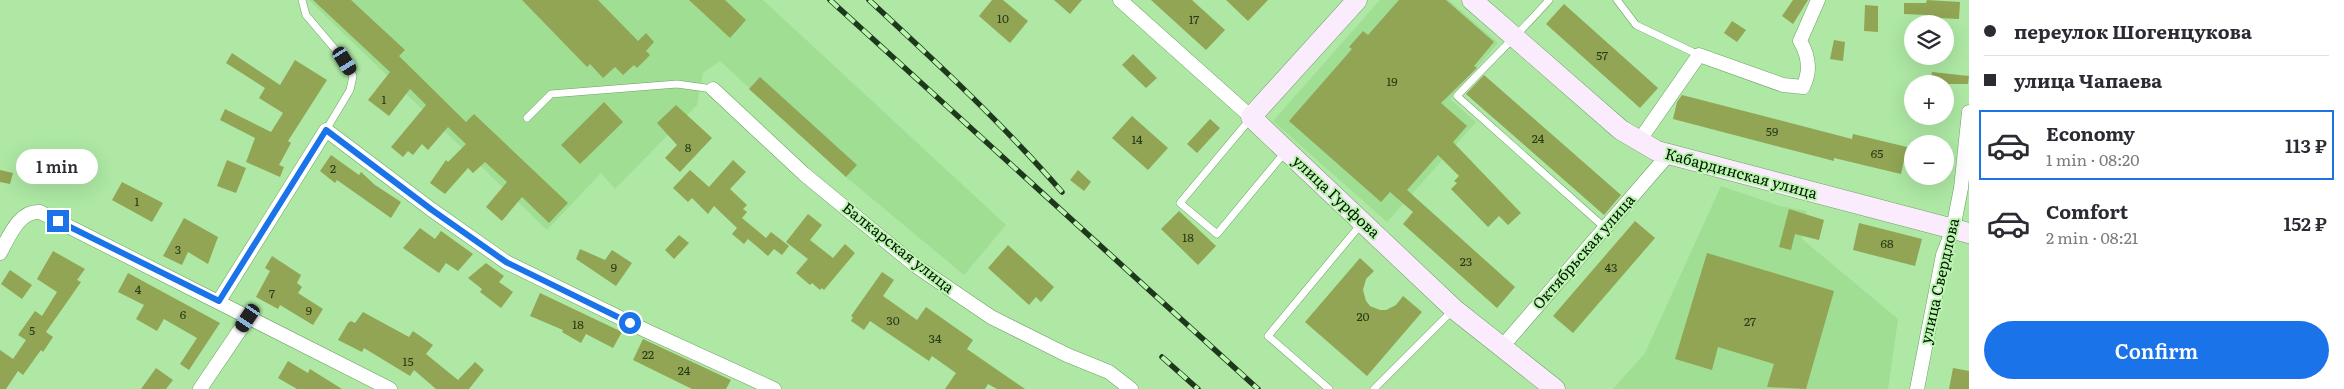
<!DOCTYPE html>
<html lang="en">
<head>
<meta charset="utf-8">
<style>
	:root { --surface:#fff; --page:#f2f2f3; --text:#2b2b33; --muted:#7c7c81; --line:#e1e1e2; --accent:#1a73e8 }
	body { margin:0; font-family:Literata,serif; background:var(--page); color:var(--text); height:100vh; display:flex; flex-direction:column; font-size:19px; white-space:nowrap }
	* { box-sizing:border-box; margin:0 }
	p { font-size:16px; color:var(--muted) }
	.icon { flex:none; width:28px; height:28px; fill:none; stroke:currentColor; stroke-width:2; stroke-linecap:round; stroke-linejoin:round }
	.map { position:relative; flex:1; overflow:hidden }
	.sheet { display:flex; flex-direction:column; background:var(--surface); width:375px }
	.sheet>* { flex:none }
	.guide { display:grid; align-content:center; height:110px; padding:0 15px; background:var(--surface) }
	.controls { position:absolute; left:1904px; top:15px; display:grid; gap:10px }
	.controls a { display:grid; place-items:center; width:50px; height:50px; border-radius:50%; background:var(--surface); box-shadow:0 5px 20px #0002; font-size:25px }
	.end { position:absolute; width:22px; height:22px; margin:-11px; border:6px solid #1a73e8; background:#fff; box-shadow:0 0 0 2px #fff }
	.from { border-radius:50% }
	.bubble { position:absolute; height:35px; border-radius:18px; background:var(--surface); box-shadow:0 5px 20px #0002; font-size:16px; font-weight:600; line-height:35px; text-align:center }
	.car { position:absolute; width:15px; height:30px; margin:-15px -8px; border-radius:6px; box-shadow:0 0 4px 1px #0007; background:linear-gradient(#222 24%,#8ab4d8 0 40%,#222 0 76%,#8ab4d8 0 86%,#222 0) }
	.guide b { display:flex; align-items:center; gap:18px; height:48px; font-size:19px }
	.guide b+b { border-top:1px solid var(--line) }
	.guide i { width:12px; height:12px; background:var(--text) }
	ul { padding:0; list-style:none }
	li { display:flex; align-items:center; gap:15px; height:70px; margin:0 10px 8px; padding:0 5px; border:2px solid transparent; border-radius:0px }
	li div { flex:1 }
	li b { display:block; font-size:19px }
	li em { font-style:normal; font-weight:600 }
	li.active { border-color:var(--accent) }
	li>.icon { width:45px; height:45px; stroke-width:1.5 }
	.action { display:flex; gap:10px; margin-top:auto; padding:10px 15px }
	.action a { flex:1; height:58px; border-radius:30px; background:var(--accent); color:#fff; font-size:20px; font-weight:600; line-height:58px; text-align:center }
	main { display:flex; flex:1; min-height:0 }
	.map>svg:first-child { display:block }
</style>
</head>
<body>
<main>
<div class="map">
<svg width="1969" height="389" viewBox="0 0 1969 389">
	<rect width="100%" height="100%" fill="#aee8a4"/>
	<g fill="#a0de94">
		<polygon points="309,0 763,0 1006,225 964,275 846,177 720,61 703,73 697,105 615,189 601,173 547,230"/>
		<polygon points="1380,0 1449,0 1498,43 1450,99 1476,122 1387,222 1273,121"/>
		<polygon points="1721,186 1780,206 1807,211 1802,239 1898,319 1888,389 1613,389 1645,353"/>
	</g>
	<g fill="#91a554">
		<polygon points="313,0 351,0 405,50 399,56 466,122 474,114 568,203 549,223 522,197 502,221 486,207 507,182 485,162 473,173 468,168 445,194 430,183 446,160 448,162 466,144 448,127 428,150 422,144 413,155 408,151 403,157 391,147 426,105 410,89 389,116 368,100 390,72"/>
		<polygon points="522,0 598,0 638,41 646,33 654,42 646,51 650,55 637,68 634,65 623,75 615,67 603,78 590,64 587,67"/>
		<polygon points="689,0 725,0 746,20 730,38"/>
		<polygon points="992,0 1003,0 1028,21 1010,43 979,16"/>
		<polygon points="1054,0 1082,0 1070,14"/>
		<polygon points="1151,0 1192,0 1225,30 1206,50"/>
		<polygon points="1226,0 1268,0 1248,21"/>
		<polygon points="1399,0 1446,0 1494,42 1474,66 1477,68 1441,103 1467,126 1453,142 1521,213 1508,225 1499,216 1488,227 1451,189 1457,183 1454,181 1459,176 1438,155 1407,190 1515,287 1497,308 1403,224 1413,212 1390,192 1381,202 1289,121 1352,49 1349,47 1363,31 1368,35"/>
		<polygon points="1793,0 1808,0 1793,24 1782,16"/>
		<polygon points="1927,0 1960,2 1959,19 1939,18 1939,22 1925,21 1926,15 1904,14 1904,3 1926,3"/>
		<polygon points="1564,4 1658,88 1640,108 1546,24"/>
		<polygon points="1865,5 1878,6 1878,32 1864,31"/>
		<polygon points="1732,21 1746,30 1737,42 1724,33"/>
		<polygon points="1834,40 1845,42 1843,61 1830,59"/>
		<polygon points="232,53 280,85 295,60 327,80 288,141 291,143 279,165 284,167 280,177 246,162 255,138 220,120 225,109 271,132 283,113 259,98 265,88 226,63"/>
		<polygon points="1133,54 1157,78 1146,88 1122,65"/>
		<polygon points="1932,72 1969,76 1968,84 1930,84"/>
		<polygon points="1484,75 1621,195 1604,215 1466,94"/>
		<polygon points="760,77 857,165 846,177 749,89"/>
		<polygon points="1682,95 1852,139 1853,134 1907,147 1901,174 1834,158 1834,161 1673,119 1677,102"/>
		<polygon points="604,102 623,122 580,164 561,145"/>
		<polygon points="676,105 712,138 680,172 665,158 677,145 657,123"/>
		<polygon points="1132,116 1168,148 1148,170 1112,138"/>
		<polygon points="1210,119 1220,128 1197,153 1187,144"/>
		<polygon points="331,155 359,175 361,172 375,185 401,202 391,218 337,180 335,183 320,171"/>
		<polygon points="227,160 246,168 236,193 217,186"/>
		<polygon points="733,160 746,172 730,189 747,205 743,209 747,212 742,218 766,238 771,232 789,246 782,255 774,249 768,256 748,239 744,244 732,234 737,228 714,206 708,214 692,198 688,202 673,188 690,170 709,187"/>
		<polygon points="0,170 13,173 10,184 0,182"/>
		<polygon points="1078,170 1091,182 1084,191 1070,180"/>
		<polygon points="122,182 163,203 152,222 112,200"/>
		<polygon points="1789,209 1824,220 1819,240 1795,234 1791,250 1779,247"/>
		<polygon points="1179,211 1216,246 1198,265 1161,229"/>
		<polygon points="808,214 822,225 810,240 833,258 845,244 855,253 824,290 822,288 820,290 812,283 810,285 796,273 808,259 786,242"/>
		<polygon points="184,218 218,237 208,264 188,252 182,265 163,256"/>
		<polygon points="1635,221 1655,238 1573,333 1553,316"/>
		<polygon points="1859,223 1922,239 1915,266 1853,250"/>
		<polygon points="420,228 435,239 441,231 473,254 458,271 446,263 439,273 403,248"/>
		<polygon points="679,235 689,243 674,259 665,250"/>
		<polygon points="1008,245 1054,287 1041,302 1036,297 1029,305 988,268"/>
		<polygon points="580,249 605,260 612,250 632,263 616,286 576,259"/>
		<polygon points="53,251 85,269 77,280 81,282 46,332 53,337 43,352 41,350 23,375 18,371 6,389 0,389 0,350 13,359 26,340 18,335 35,311 42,316 57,292 37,279"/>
		<polygon points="1707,253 1834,291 1806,389 1767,387 1774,364 1718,347 1712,370 1675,359"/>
		<polygon points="272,256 301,275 297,283 302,287 298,293 323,309 313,325 280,305 278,309 256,297 270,271 265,268"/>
		<polygon points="1360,258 1374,271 1366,279 1363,290 1366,301 1370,306 1380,310 1386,310 1396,305 1403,296 1422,312 1367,376 1305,322"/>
		<polygon points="486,263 504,276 499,282 513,292 501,308 480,292 482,289 468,278"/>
		<polygon points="10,270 32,285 22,299 1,284"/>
		<polygon points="882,272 894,280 883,296 917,320 926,307 973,340 967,349 1025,389 997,389 988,384 985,389 945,389 956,373 932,356 929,361 870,321 864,330 851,321 853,317 851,316"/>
		<polygon points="128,273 220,323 189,370 180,364 197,338 164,319 157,331 136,319 144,305 118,292"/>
		<polygon points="540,293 622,332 613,348 586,334 581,343 562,332 563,330 530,316"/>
		<polygon points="363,312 409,337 413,331 433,345 426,354 458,380 475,362 484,370 469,389 436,389 414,370 410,376 364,348 362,352 338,340 348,323 351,321 355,323"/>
		<polygon points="643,339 731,380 726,389 692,389 633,360"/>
		<polygon points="288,361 308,373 310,369 342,389 297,389 278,378"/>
		<polygon points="156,368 173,380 166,389 141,389"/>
		<polygon points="1953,368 1969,371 1969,389 1949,389"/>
	</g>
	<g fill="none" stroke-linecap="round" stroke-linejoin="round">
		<g stroke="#6ca262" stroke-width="8">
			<g id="lane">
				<polyline points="302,0 306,15 345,61 353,76 350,90 326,130"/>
				<path d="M1549 0C1520 33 1488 63 1457 96L1604 227"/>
				<polyline points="1617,0 1636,25 1699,55"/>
				<polyline points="527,118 551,94 677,84 713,89"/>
				<polyline points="1251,118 1180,203 1217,234 1286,151"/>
				<polyline points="1329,389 1268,336 1362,223"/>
				<polyline points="1374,389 1452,311"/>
			</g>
		</g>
		<g stroke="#6ca262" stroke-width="15">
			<g id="street">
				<polyline points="1120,0 1251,117"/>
				<polyline points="713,89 804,174 916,266 991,317 1067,355 1109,372 1131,389"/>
				<path d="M1639 141 1699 55 1783 85 1803 87C1811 71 1809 56 1800 41L1818 0"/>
				<path d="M0 253C9 237 19 210 40 212L390 389"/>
				<polyline points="219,301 326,130 432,210 506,262 647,331 774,389"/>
				<polyline points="1501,348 1668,155"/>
				<polyline points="200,389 248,318"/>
				<polyline points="1917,389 1943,255 1953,229 1961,188 1969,112"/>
			</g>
		</g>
		<g stroke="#6ca262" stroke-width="21">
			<g id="secondary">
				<polyline points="1357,0 1251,117 1454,309 1555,389"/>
				<polyline points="1472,0 1621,130 1657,151 1969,233"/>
			</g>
		</g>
		<use href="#lane" stroke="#fff" stroke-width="7"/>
		<use href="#street" stroke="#fff" stroke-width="14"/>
		<use href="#secondary" stroke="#faecfd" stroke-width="20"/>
		<g stroke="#1e381c" stroke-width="5.5">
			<g id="rail">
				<polyline points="830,0 1258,389"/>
				<path d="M869 0C936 62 1002 123 1062 192"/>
				<polyline points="1162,357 1198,389"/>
			</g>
		</g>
		<use href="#rail" stroke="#bbf5b0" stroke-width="4" stroke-dasharray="11" stroke-linecap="butt"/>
	</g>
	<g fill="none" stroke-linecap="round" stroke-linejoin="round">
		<polyline stroke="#1a73e8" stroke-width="6" points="58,221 219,301 326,130 432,210 506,262 630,323"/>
	</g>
	<g text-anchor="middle" stroke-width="4" stroke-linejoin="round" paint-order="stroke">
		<g font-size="12" fill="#263a16">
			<text x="1003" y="23">10</text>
			<text x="1194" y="24">17</text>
			<text x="1602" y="60">57</text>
			<text x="1392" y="86">19</text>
			<text x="384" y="104">1</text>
			<text x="1772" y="136">59</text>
			<text x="1538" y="143">24</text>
			<text x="1137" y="144">14</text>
			<text x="688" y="152">8</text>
			<text x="1877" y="158">65</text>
			<text x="333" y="173">2</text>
			<text x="137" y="206">1</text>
			<text x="1188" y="242">18</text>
			<text x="1887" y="248">68</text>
			<text x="178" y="254">3</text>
			<text x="1466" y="266">23</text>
			<text x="614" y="272">9</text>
			<text x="1611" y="272">43</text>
			<text x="138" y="294">4</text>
			<text x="272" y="298">7</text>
			<text x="309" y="315">9</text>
			<text x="183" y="319">6</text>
			<text x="1363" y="321">20</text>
			<text x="893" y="325">30</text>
			<text x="1750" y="326">27</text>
			<text x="578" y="329">18</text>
			<text x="32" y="335">5</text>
			<text x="935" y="343">34</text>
			<text x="648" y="359">22</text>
			<text x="408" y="366">15</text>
			<text x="684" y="375">24</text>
		</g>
		<g font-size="15" fill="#021601" stroke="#bbf5b0">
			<text transform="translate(1741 174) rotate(15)" y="5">Кабардинская улица</text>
			<text transform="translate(1336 197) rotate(43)" y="5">улица Гурфова</text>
			<text transform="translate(898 248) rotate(38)" y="5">Балкарская улица</text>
			<text transform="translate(1584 252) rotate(-49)" y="5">Октябрьская улица</text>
			<text transform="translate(1940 281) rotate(-77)" y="5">улица Свердлова</text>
		</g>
	</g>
</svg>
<div class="controls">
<a><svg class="icon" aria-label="layers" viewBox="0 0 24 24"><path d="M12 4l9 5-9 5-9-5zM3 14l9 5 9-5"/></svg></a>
<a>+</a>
<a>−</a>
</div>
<i class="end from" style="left:630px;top:323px"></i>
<i class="end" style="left:58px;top:221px"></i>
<div class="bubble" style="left:16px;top:149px;width:82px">1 min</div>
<i class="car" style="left:345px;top:61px;rotate:148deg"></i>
<i class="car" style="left:248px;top:318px;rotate:214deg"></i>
</div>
<section class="sheet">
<div class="guide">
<b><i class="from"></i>переулок Шогенцукова</b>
<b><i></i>улица Чапаева</b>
</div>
<ul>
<li class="active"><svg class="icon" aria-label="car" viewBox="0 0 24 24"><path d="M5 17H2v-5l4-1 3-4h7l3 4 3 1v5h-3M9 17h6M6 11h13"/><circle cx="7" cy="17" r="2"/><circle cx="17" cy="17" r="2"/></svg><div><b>Economy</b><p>1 min · 08:20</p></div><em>113 ₽</em></li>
<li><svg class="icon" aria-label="car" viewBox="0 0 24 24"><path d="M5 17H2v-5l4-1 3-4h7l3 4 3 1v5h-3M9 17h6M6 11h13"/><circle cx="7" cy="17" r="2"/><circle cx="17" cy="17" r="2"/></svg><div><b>Comfort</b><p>2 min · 08:21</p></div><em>152 ₽</em></li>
</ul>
<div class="action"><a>Confirm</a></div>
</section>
</main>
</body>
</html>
